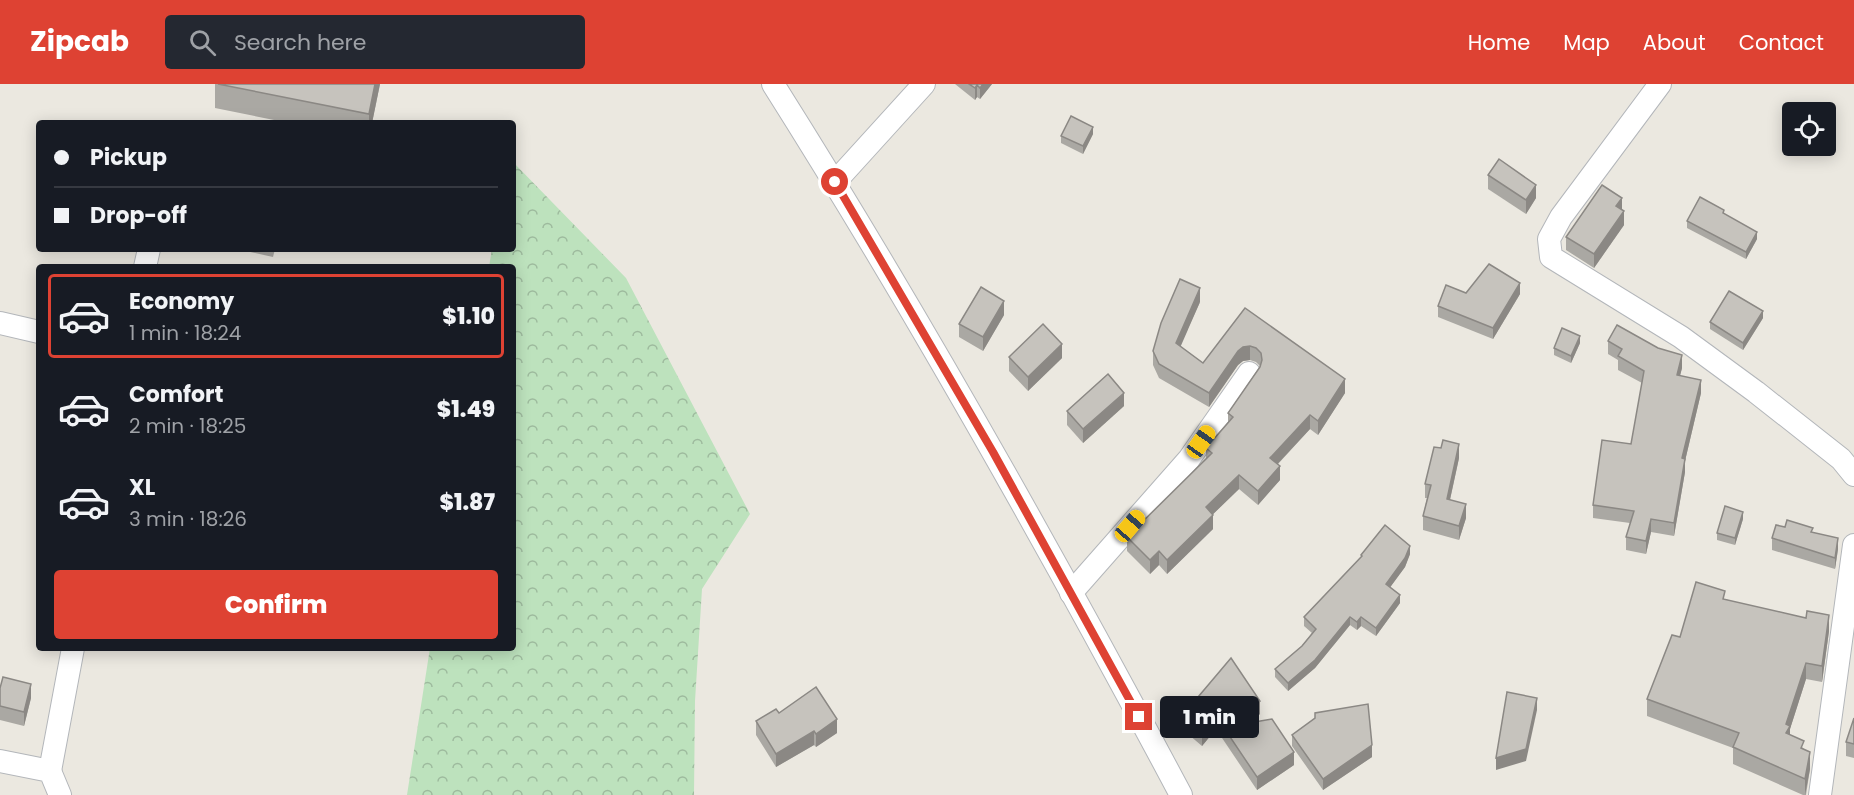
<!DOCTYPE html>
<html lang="en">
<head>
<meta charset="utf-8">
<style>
	:root { --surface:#171b24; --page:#242831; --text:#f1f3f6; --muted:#9ea1a6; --line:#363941; --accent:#de4233 }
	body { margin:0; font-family:Poppins,sans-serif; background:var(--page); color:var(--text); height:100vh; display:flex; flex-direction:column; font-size:22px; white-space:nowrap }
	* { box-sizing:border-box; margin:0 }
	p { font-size:20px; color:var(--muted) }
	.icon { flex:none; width:33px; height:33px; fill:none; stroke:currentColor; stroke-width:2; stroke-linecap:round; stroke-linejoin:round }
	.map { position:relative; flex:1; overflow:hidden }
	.drawer { position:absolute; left:36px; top:180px; width:480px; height:387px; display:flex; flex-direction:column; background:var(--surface); border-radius:6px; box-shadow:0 3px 15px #0003 }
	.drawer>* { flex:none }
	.hud { position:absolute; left:36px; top:36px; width:480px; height:132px; border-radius:6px; box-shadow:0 3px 15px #0003; display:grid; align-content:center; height:132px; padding:0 18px; background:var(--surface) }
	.buttons { position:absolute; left:1782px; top:18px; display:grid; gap:12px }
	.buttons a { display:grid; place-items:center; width:54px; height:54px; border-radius:6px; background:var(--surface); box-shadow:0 3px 15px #0003; font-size:30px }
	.end { position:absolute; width:27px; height:27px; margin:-14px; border:8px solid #de4233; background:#fff; box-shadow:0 0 0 3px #fff }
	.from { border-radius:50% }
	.bubble { position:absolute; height:42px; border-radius:6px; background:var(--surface); box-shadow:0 3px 15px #0003; font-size:20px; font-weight:800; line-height:42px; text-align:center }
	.car { position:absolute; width:18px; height:36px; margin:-18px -9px; border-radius:8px; box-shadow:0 0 4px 2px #0007; background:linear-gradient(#f5c518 24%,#345 0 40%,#f5c518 0 76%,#345 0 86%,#f5c518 0) }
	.hud b { display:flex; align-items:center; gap:21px; height:57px; font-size:22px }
	.hud b+b { border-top:2px solid var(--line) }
	.hud i { width:15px; height:15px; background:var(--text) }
	ul { padding:10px 0 0; list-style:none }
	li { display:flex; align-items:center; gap:18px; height:84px; margin:0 12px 9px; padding:0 6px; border:3px solid transparent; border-radius:6px }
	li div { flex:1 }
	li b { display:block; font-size:22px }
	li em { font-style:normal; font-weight:800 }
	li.selected { border-color:var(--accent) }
	li>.icon { width:54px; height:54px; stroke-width:1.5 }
	.action { display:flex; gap:12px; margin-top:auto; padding:12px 18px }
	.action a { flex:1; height:69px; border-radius:6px; background:var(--accent); color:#fff; font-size:24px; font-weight:800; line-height:69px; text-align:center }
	header { display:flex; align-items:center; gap:36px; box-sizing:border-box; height:84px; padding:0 30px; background:var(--accent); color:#fff }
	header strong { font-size:28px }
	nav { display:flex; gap:33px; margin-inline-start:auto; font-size:21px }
	.search { width:420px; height:54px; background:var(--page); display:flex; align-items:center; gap:15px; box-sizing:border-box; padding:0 21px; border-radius:6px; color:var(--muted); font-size:22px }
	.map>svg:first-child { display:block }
</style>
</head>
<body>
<header>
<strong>Zipcab</strong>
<div class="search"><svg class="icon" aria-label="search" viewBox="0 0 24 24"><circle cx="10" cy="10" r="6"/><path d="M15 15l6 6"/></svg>Search here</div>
<nav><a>Home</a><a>Map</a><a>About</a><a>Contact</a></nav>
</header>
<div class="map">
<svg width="1854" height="711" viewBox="0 0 1854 711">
	<defs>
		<pattern id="forest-crowns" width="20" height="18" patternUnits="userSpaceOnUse" patternTransform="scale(1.5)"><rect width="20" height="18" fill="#bde2bd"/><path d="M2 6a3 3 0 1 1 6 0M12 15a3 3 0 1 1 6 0" fill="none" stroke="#9dba9d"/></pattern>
	</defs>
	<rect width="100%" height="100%" fill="#ebe8e0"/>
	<polygon fill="url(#forest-crowns)" points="513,78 626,194 750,430 702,505 695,617 694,711 407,711 430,564 513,564 513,183 489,183 492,165 513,165"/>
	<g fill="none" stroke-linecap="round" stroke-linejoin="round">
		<g stroke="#b3b6ba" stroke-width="24">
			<g id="street">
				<path d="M773 0C919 231 1053 470 1181 711"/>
				<polyline points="1660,0 1561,133 1549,155 1551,173 1681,253 1756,308 1841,375 1854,391"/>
				<polyline points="835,98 924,0"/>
				<polyline points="145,183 149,165"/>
				<polyline points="0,239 39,248"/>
				<polyline points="1071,509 1189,375 1249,289"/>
				<polyline points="0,677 50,687 60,711"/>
				<polyline points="50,687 73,564"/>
				<polyline points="1820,711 1854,461"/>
			</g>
		</g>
		<use href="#street" stroke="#fff" stroke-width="22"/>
	</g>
	<g fill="#aaa8a3">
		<polygon points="215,0 380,0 372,39 289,39 215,24"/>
		<polygon points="955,0 992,0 980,15 977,13 975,16"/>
		<polygon points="1093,50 1083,70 1061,59 1061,52"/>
		<polygon points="1488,91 1536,114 1526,130 1488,105"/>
		<polygon points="1622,125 1624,141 1594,184 1566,166 1566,153"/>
		<polygon points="1724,130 1757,155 1746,175 1687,144 1687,137"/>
		<polygon points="241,165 275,165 273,173 241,166"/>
		<polygon points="1466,209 1520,210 1493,255 1438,233 1438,222"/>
		<polygon points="1200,218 1180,262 1203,279 1245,224 1345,309 1318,351 1310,345 1278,380 1280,396 1258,421 1239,405 1213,430 1213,445 1167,490 1159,481 1150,490 1127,467 1127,453 1206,376 1206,364 1228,338 1228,329 1260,282 1256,278 1250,276 1243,277 1238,281 1209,323 1159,294 1153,281 1153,267"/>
		<polygon points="1004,231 983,267 959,253 959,240"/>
		<polygon points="1763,234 1743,266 1710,245 1710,238"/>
		<polygon points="1608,257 1682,284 1680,291 1701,309 1685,377 1685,388 1674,452 1651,448 1646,470 1626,466 1626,453 1630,439 1593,434 1593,421 1631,360 1642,299 1618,286 1618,276 1608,270"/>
		<polygon points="1580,259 1571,279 1554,271 1554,264"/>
		<polygon points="1009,273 1062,274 1028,307 1009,287"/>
		<polygon points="1124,322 1083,359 1067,341 1067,327"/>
		<polygon points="1459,374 1450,416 1466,434 1459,456 1423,446 1423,432 1427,414 1425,414 1425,400"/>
		<polygon points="1743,435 1735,461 1717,456 1717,449"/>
		<polygon points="1813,448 1838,465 1835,485 1772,466 1772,454"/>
		<polygon points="1410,470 1405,483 1390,503 1400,519 1376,552 1361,542 1357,546 1350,541 1315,584 1288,607 1275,593 1275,585 1302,562 1312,549 1304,542 1304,533 1361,473 1361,471"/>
		<polygon points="1725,515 1829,547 1822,598 1806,595 1790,645 1790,651 1804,665 1810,685 1806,711 1803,711 1733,680 1733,664 1647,632 1647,615 1680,553"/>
		<polygon points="0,604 31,614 24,642 0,636"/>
		<polygon points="779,629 837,649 816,663 814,661 776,683 756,651 756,637"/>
		<polygon points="1315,629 1372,673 1323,706 1292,662 1292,651 1315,635"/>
		<polygon points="1260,630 1250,639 1294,681 1257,706 1216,645 1202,662 1182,645 1182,632"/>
		<polygon points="1854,634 1854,674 1846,672 1846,658"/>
	</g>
	<g fill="#8b8884">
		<polygon points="375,0 380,0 372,39 369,39 369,30"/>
		<polygon points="983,0 992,0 980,15 980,4"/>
		<polygon points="977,1 977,13 975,16 975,4"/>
		<polygon points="1093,43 1093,50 1083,70 1083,62"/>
		<polygon points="1536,101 1536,114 1526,130 1526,116"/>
		<polygon points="1622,114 1622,128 1616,122"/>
		<polygon points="1624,127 1624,141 1594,184 1594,170"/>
		<polygon points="1757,148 1757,155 1746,175 1746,168"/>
		<polygon points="1520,199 1520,210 1493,255 1493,244"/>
		<polygon points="1200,204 1200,218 1176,273 1176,259"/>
		<polygon points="1004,217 1004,231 983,267 983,253"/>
		<polygon points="1763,227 1763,234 1743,266 1743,259"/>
		<polygon points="1580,252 1580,259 1571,279 1571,272"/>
		<polygon points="1062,260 1062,274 1028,307 1028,293"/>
		<polygon points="1250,262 1250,276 1243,277 1238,281 1209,323 1209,309 1238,267 1243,263"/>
		<polygon points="1682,271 1682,284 1677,304 1677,291"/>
		<polygon points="1345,295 1345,309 1318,351 1318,337"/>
		<polygon points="1701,296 1701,309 1685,377 1685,388 1674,452 1674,439 1682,374"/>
		<polygon points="1124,309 1124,322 1083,359 1083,345"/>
		<polygon points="1310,331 1310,345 1270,388 1270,374"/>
		<polygon points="1459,360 1459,374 1447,429 1447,415"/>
		<polygon points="1280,382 1280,396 1258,421 1258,407"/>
		<polygon points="1239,391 1239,405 1206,437 1206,423"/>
		<polygon points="1466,420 1466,434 1459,456 1459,442"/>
		<polygon points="1743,428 1743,435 1735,461 1735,454"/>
		<polygon points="1213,431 1213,445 1167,490 1167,476"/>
		<polygon points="1651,435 1651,448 1646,470 1646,457"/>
		<polygon points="1838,454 1838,465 1835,485 1835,474"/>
		<polygon points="1410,462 1410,470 1405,483 1386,509 1386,500"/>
		<polygon points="1159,467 1159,481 1150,490 1150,476"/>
		<polygon points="1400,511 1400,519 1376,552 1376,544"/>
		<polygon points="1829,531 1829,547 1822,598 1822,582"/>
		<polygon points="1350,533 1350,541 1315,584 1288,607 1288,599"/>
		<polygon points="1361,533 1361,542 1357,546 1357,538"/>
		<polygon points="1806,579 1806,595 1790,645 1790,659 1786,666 1786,640"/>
		<polygon points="31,600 31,614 24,642 24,628"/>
		<polygon points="1537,614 1537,626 1526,677 1496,686 1496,674"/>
		<polygon points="1260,617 1260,630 1231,655 1231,642"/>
		<polygon points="1216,632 1216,645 1202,662 1202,649"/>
		<polygon points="837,635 837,649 816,663 816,650"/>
		<polygon points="814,647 814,661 776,683 776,670"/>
		<polygon points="1372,661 1372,673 1323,706 1323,695"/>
		<polygon points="1294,668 1294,681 1257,706 1257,693"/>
		<polygon points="1810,668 1810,685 1805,711 1805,695"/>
	</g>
	<g fill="#c6c3bd" stroke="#8b8884" stroke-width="1.5">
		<polygon points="218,0 375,0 369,30"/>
		<polygon points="969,0 983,0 980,4 977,1 975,4"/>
		<polygon points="1071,32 1093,43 1083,62 1061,52"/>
		<polygon points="1499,75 1536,101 1526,116 1488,91"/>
		<polygon points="1602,101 1622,114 1616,122 1624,127 1594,170 1566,153"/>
		<polygon points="1700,113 1724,126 1723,129 1757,148 1746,168 1687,137"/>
		<polygon points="1489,180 1520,199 1493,244 1438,222 1446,201 1466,209"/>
		<polygon points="1180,195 1200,204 1176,259 1203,279 1245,224 1345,295 1318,337 1310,331 1270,374 1280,382 1258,407 1239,391 1206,423 1213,431 1167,476 1159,467 1150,476 1127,453 1212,369 1206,364 1233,333 1228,329 1260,283 1262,276 1261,269 1256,264 1250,262 1243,263 1238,267 1209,309 1159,280 1153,267 1161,239"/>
		<polygon points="981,203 1004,217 983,253 959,240"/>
		<polygon points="1729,207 1763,227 1743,259 1710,238"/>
		<polygon points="1043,240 1062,260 1028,293 1009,273"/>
		<polygon points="1617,241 1658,264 1682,271 1677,291 1701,296 1682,374 1685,375 1674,439 1651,435 1646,457 1626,453 1634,427 1593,421 1602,356 1631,360 1644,287 1618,272 1622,265 1608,257"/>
		<polygon points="1562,244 1580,252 1571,272 1554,264"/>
		<polygon points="1108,290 1124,309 1083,345 1067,327"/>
		<polygon points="1443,356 1459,360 1447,415 1466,420 1459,442 1423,432 1431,401 1425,400 1434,363 1441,364"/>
		<polygon points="1725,422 1743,428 1735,454 1717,449"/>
		<polygon points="1787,436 1813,444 1811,448 1838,454 1835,474 1772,454 1776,441 1785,443"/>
		<polygon points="1385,441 1410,462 1405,474 1386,500 1400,511 1376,544 1361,533 1357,538 1350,533 1315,576 1288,599 1275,585 1302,562 1316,545 1304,533 1362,472 1361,471"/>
		<polygon points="1696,498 1725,507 1723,515 1806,534 1807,527 1829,531 1822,582 1806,579 1786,640 1790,642 1786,649 1804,657 1801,664 1810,668 1805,695 1733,663 1739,649 1647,615 1672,551 1680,553"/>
		<polygon points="1231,574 1260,617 1231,642 1272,635 1294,668 1257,693 1216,632 1202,649 1182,632"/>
		<polygon points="3,593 31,600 24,628 0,622 0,604"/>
		<polygon points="816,603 837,635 816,650 814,647 776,670 756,637 776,625 779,629"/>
		<polygon points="1507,608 1537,614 1526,665 1496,674"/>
		<polygon points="1368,620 1372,661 1323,695 1292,651 1315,634 1315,629"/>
		<polygon points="1854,634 1854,660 1846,658"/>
	</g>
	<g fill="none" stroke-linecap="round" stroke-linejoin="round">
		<polyline stroke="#de4233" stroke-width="8" points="835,98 993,368 1139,633"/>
	</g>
</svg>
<div class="buttons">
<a><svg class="icon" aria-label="locate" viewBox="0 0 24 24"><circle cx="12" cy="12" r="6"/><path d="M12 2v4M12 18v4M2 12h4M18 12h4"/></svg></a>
</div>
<i class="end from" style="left:835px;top:98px"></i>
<i class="end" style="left:1139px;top:633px"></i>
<div class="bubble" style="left:1160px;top:612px;width:99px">1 min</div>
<i class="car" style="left:1201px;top:358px;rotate:35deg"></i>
<i class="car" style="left:1130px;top:442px;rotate:41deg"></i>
<div class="hud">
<b><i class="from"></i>Pickup</b>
<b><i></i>Drop-off</b>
</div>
<section class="drawer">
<ul>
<li class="selected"><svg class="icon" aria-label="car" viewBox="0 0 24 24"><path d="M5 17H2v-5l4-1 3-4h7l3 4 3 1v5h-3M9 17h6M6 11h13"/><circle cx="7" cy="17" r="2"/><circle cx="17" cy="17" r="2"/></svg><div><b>Economy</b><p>1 min · 18:24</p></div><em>$1.10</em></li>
<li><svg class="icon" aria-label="car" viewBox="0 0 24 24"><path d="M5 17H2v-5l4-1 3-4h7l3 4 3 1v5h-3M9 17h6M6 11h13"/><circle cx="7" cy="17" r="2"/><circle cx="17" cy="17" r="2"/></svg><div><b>Comfort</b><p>2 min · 18:25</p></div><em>$1.49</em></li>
<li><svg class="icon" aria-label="car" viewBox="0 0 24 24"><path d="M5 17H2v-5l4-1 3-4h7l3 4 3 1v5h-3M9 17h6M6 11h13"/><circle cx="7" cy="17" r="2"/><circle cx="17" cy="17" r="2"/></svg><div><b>XL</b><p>3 min · 18:26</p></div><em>$1.87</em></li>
</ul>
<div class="action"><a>Confirm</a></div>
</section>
</div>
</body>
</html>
